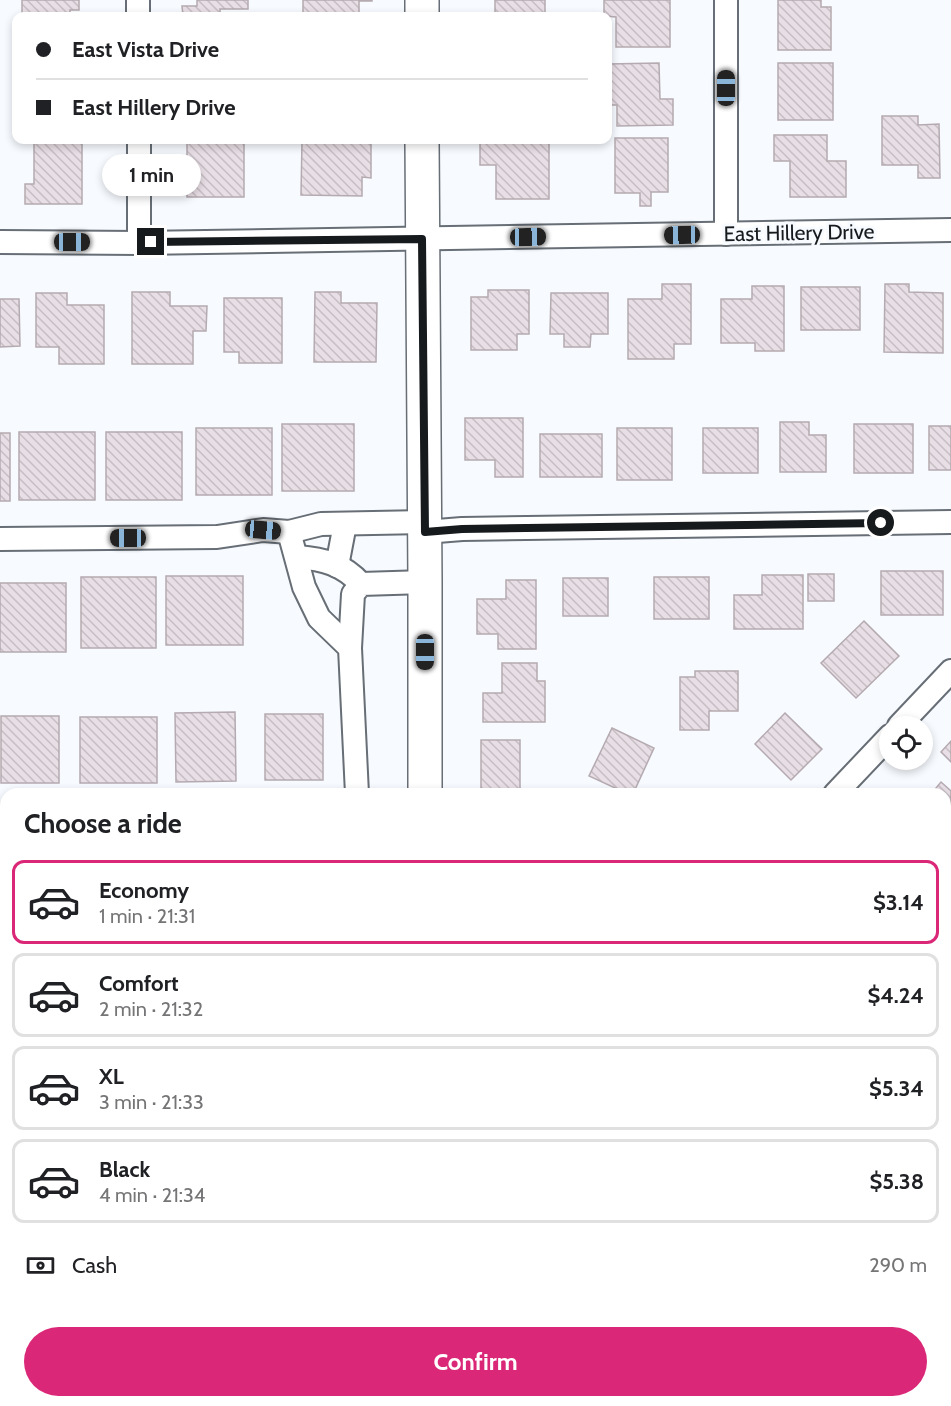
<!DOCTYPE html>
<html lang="en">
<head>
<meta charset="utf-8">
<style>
	:root { --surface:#fff; --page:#f6f6f6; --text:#202124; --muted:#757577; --line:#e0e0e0; --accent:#db2777 }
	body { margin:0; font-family:Cabin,sans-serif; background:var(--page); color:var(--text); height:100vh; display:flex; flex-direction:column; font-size:22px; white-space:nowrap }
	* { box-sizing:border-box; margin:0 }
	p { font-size:20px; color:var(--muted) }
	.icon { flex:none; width:33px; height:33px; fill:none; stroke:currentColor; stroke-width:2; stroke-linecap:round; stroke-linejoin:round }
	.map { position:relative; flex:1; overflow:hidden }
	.drawer { position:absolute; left:0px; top:788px; width:951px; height:620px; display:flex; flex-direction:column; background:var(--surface); border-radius:18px 18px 0 0; box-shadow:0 3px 9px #0003 }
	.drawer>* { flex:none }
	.top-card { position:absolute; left:12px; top:12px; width:600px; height:132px; border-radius:12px; box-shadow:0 3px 9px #0003; display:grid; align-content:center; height:132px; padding:0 24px; background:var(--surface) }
	.buttons { position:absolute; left:879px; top:716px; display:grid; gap:12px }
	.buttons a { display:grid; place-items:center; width:54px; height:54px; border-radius:50%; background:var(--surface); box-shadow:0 3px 9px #0003; font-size:30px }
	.end { position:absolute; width:27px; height:27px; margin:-14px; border:8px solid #171a1d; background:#fff; box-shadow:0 0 0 3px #fff }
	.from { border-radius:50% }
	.bubble { position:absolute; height:42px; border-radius:21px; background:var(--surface); box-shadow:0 3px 9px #0003; font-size:20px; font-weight:800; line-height:42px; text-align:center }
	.car { position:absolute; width:18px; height:36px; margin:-18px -9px; border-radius:8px; box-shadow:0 0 4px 2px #0007; background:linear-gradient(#222 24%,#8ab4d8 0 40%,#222 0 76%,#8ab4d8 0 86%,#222 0) }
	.top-card b { display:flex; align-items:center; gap:21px; height:57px; font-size:22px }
	.top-card b+b { border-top:2px solid var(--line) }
	.top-card i { width:15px; height:15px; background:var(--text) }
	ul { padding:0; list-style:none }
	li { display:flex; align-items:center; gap:18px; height:84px; margin:0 12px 9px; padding:0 12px; border:3px solid var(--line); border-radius:12px }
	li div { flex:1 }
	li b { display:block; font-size:22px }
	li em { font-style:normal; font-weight:800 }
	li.active { border-color:var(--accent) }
	li>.icon { width:54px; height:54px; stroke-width:1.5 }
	h2 { padding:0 24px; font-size:27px; line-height:72px }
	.pay { display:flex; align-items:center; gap:15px; height:66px; padding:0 24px; font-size:22px }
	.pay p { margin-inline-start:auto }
	.button { display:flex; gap:12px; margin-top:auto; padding:12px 24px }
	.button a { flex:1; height:69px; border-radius:36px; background:var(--accent); color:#fff; font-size:24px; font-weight:800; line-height:69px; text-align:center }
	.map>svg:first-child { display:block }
</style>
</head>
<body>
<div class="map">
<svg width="951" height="1406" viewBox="0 0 951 1406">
	<defs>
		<pattern id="building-back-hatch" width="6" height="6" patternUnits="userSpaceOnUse" patternTransform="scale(1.5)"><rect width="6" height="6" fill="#e8dee5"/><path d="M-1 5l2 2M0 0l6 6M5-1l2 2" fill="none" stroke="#c6bec4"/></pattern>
	</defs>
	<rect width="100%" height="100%" fill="#f7fafe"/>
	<g fill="url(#building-back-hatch)" stroke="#b4aab0" stroke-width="1.5">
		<polygon points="22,0 79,0 79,10 70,10 70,16 22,16"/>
		<polygon points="197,0 248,0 248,9 220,9 220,16 183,16 182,6 197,6"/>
		<polygon points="303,0 372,0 372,1 359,1 359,16 303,16"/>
		<rect x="495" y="0" width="50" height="16"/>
		<polygon points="604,0 670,0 670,47 616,47 616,17 604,16"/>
		<polygon points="778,0 821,0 821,7 831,7 831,50 778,50"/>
		<polygon points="659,63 660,99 673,99 673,125 617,126 617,105 608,105 608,64"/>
		<rect x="778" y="63" width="55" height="57"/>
		<polygon points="882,116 918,116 918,125 939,124 940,178 918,178 918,165 882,165"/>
		<polygon points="774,135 827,135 827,161 846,161 846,197 790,197 790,161 774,161"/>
		<polygon points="615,138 668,138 668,192 651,192 651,206 640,206 640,193 615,193"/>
		<polygon points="34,140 82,140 82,204 25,204 25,184 34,184"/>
		<rect x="187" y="140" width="57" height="57"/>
		<polygon points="302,140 371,140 371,178 362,177 362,196 301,195"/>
		<polygon points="480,141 549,141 549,199 496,199 496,165 480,165"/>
		<polygon points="662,284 691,284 691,344 674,344 674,359 628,359 628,299 662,299"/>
		<polygon points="885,284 909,284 909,292 943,293 943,353 884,352"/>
		<polygon points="752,286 784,286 784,351 755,351 755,343 721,343 721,299 752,299"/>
		<rect x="801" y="287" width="59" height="43"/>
		<polygon points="488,290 529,290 529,334 517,334 517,350 471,350 471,297 488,297"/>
		<polygon points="132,292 170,292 170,306 207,306 206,331 193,331 193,364 132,364"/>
		<polygon points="315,292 341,292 341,303 377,303 376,362 314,362"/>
		<polygon points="36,293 67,293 67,305 104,305 104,364 59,364 59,347 36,347"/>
		<polygon points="551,293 608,293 608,334 591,334 590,347 564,347 564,334 550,334"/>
		<polygon points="224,298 282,298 282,363 239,363 239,352 224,352"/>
		<polygon points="0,299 19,299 20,346 0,347"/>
		<polygon points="465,418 523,418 523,477 495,477 495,460 465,460"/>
		<polygon points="780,422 809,422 809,435 826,435 826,472 780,472"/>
		<rect x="282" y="424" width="72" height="67"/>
		<rect x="854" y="424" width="59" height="49"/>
		<rect x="929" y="426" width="22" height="44"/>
		<rect x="196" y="428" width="76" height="67"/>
		<rect x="617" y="428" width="55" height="52"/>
		<rect x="703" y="428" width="55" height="45"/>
		<rect x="19" y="432" width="76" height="68"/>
		<rect x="106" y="432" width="76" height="68"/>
		<rect x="0" y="433" width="10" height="68"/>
		<rect x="540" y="434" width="62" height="43"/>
		<rect x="881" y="571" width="62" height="44"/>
		<rect x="808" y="574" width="26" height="27"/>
		<polygon points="762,575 803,575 803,629 734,629 734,595 762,595"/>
		<rect x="166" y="576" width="77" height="69"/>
		<rect x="81" y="577" width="75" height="71"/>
		<rect x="654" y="577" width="55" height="42"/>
		<rect x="563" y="578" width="45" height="38"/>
		<polygon points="506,580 536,580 536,649 498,649 498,634 477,634 477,599 506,599"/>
		<rect x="0" y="583" width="66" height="69"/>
		<polygon points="864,621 899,656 856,698 821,663"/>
		<polygon points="502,663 537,663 537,681 545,681 545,722 483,722 483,693 502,693"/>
		<polygon points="695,671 738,671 738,711 709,711 709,730 680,730 680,677 695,677"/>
		<polygon points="235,712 236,781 176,782 175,713"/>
		<polygon points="785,713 822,749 791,780 755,744"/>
		<rect x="265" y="714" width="58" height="66"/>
		<rect x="1" y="716" width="58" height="67"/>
		<rect x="80" y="717" width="77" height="66"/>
		<polygon points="612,728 654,748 633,794 628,794 589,776"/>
		<rect x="481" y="740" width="39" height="54"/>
		<polygon points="951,741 951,762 941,752"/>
		<polygon points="941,782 951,791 951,826 945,832 945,794 931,794"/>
		<polygon points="945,943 951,945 951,1009 945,1007"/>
		<rect x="945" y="1068" width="6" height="44"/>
		<rect x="945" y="1221" width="6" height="38"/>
		<rect x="1" y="1288" width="5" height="71"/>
		<polygon points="945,1364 950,1364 951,1406 900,1406 900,1401 945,1401"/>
		<rect x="470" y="1401" width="73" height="5"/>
		<rect x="564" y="1401" width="49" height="5"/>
		<rect x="650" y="1401" width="53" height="5"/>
		<rect x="732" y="1401" width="63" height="5"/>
		<rect x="816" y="1401" width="54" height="5"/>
	</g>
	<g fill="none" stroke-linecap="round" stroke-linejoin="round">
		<g stroke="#676e76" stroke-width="26">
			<g id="street">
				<polyline points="138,0 138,16"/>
				<polyline points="139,140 139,243"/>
				<polyline points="726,234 726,0"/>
				<polyline points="0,242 139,243 951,230"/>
				<polyline points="289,532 304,587 319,618 350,648 357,794"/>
				<polyline points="425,532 462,529 951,522"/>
				<polyline points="0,539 217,537 263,530 289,532 321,524 425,522"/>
				<path d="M298 557C323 559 343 564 361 584"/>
				<polyline points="337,566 345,524"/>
				<polyline points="350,648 353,594 361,584 425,582"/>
				<polyline points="899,726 951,671"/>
				<polyline points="835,794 890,736"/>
				<polyline points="0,822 6,822"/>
				<polyline points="0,1113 6,1113"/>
				<polyline points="945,1169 951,1169"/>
				<polyline points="0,1396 6,1396"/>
				<polyline points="358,1401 358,1406"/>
				<polyline points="423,1401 423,1406"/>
			</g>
		</g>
		<g stroke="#676e76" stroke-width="36">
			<g id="secondary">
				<polyline points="422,16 422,0"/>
				<polyline points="422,140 425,582 425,794"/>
			</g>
		</g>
		<use href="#street" stroke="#fff" stroke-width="22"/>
		<use href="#secondary" stroke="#fff" stroke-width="33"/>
	</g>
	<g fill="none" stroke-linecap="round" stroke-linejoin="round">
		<polyline stroke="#171a1d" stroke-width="8" points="151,242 422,239 425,532 462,529 881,523"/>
	</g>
	<g text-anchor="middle" stroke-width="6" stroke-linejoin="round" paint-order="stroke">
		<g font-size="21" fill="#171a1d" stroke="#f7fafe">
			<text transform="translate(799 233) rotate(-1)" y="7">East Hillery Drive</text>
		</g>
	</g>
</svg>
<div class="buttons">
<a><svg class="icon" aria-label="locate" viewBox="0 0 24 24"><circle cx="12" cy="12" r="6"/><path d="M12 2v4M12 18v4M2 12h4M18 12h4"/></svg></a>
</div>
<i class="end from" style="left:881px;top:523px"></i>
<i class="end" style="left:151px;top:242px"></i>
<div class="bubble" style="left:102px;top:154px;width:99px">1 min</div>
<i class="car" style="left:726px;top:88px;rotate:0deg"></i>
<i class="car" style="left:682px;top:235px;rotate:269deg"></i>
<i class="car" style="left:528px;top:237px;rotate:89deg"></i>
<i class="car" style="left:72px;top:242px;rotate:90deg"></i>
<i class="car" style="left:263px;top:530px;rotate:95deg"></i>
<i class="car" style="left:128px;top:538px;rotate:270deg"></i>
<i class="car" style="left:425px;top:652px;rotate:180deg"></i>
<div class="top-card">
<b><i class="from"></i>East Vista Drive</b>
<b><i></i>East Hillery Drive</b>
</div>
<section class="drawer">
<h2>Choose a ride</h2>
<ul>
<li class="active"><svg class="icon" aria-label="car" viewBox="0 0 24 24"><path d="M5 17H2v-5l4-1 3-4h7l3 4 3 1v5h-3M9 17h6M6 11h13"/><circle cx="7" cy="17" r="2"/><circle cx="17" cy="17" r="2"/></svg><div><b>Economy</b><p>1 min · 21:31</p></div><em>$3.14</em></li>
<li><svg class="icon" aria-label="car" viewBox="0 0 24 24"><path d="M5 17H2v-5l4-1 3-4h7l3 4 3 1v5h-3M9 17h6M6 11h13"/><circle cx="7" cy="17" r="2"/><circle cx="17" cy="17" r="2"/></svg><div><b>Comfort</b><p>2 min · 21:32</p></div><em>$4.24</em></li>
<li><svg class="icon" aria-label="car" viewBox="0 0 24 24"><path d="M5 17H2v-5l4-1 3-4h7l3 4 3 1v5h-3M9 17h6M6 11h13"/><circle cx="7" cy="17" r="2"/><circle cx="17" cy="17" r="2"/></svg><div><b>XL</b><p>3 min · 21:33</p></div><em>$5.34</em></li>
<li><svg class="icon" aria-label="car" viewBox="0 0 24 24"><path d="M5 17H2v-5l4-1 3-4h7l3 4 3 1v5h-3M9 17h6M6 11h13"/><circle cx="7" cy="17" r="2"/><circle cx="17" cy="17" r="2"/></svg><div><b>Black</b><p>4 min · 21:34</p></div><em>$5.38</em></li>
</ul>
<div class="pay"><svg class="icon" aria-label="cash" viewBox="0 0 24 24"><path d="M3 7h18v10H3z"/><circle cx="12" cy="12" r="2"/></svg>Cash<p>290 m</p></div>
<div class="button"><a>Confirm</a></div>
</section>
</div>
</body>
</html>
